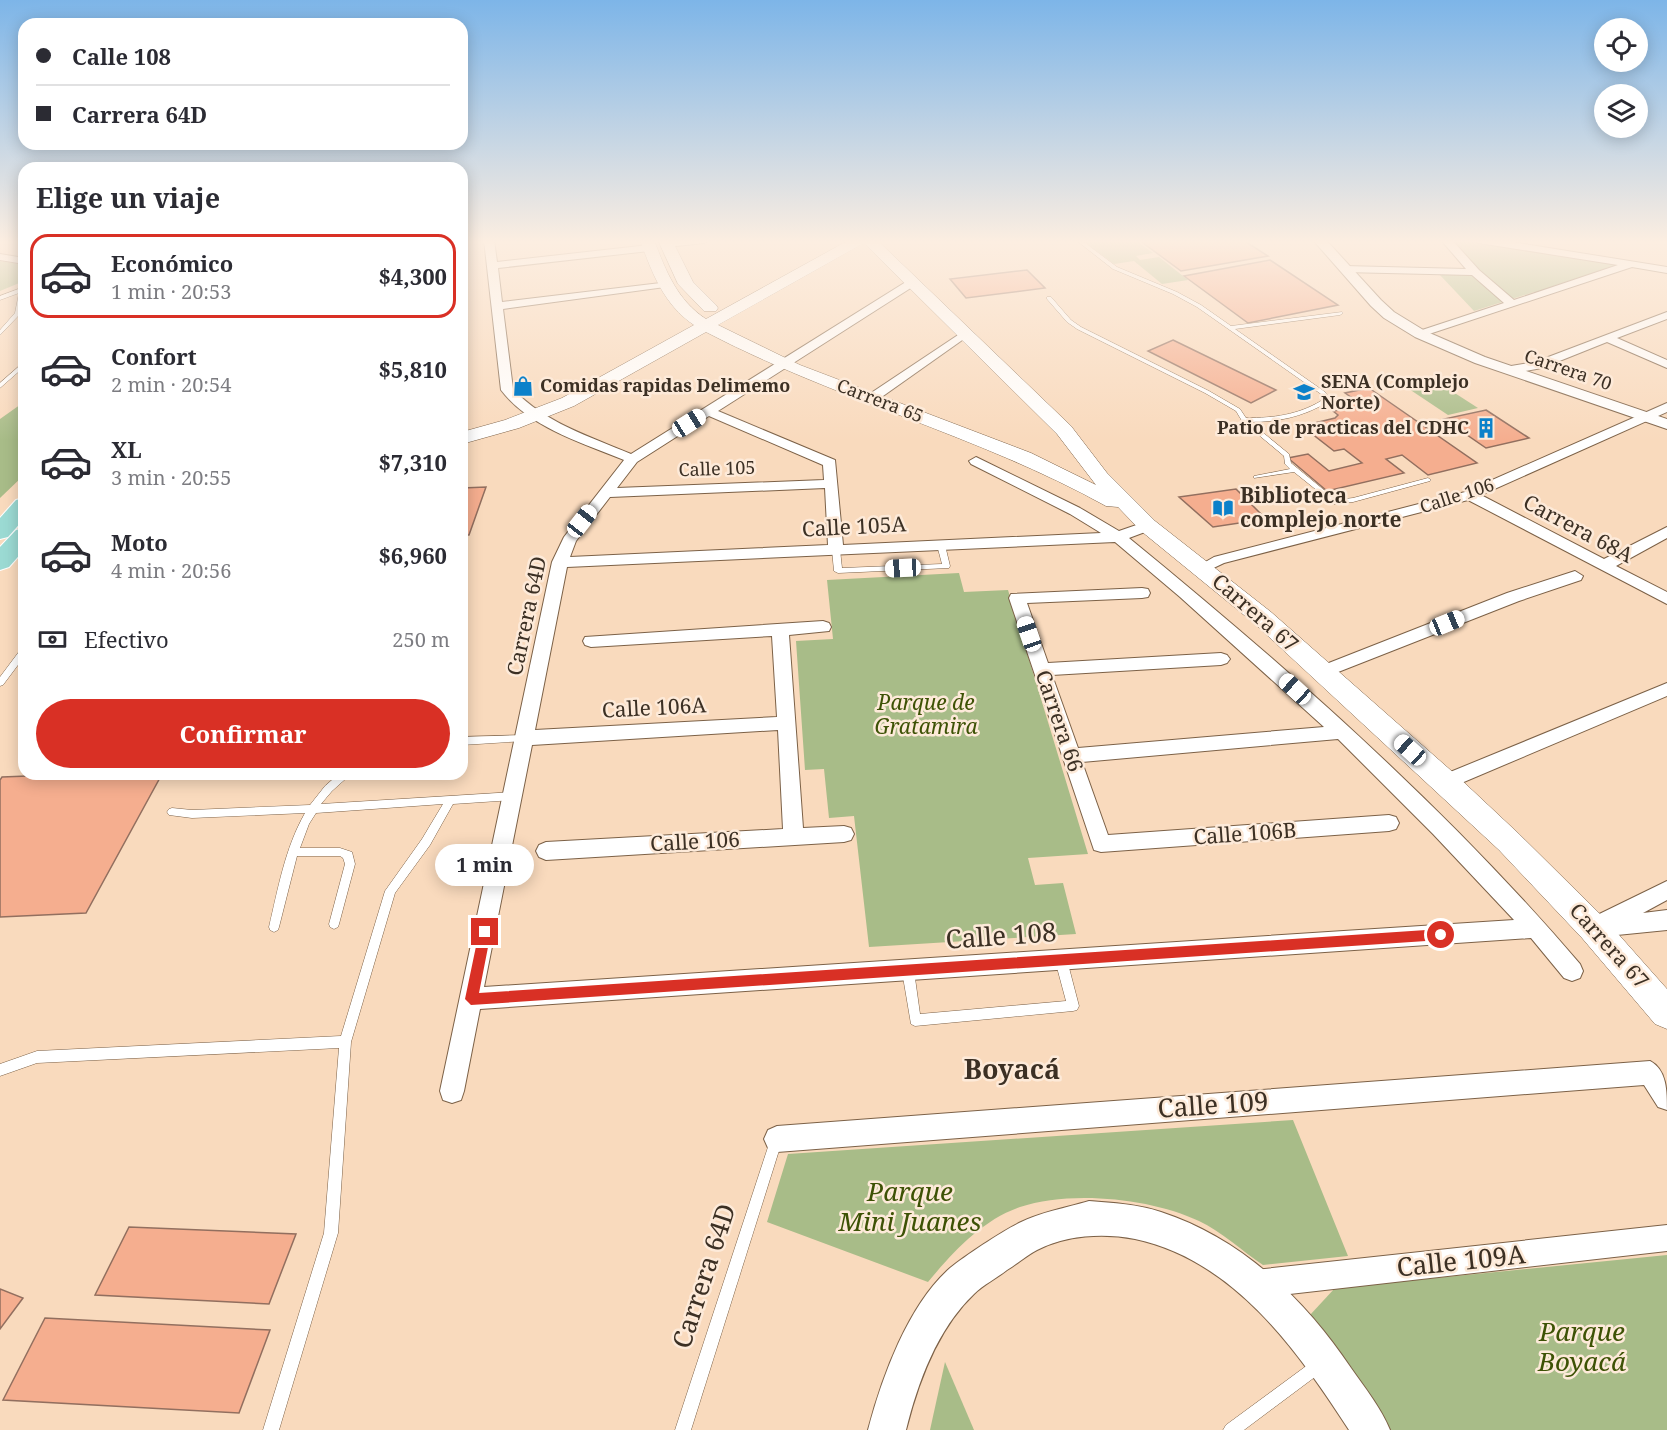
<!DOCTYPE html>
<html lang="es">
<head>
<meta charset="utf-8">
<style>
	:root { --surface:#fff; --page:#f7f7f7; --text:#2b2b33; --muted:#7c7c81; --line:#e1e1e2; --accent:#d93025 }
	body { margin:0; font-family:"Noto Serif",serif; background:var(--page); color:var(--text); height:100vh; display:flex; flex-direction:column; font-size:22px; white-space:nowrap }
	* { box-sizing:border-box; margin:0 }
	p { font-size:20px; color:var(--muted) }
	.icon { flex:none; width:33px; height:33px; fill:none; stroke:currentColor; stroke-width:2; stroke-linecap:round; stroke-linejoin:round }
	.map { position:relative; flex:1; overflow:hidden }
	.sheet { position:absolute; left:18px; top:162px; width:450px; height:618px; display:flex; flex-direction:column; background:var(--surface); border-radius:18px; box-shadow:0 3px 15px #0003 }
	.sheet>* { flex:none }
	.hud { position:absolute; left:18px; top:18px; width:450px; height:132px; border-radius:18px; box-shadow:0 3px 15px #0003; display:grid; align-content:center; height:132px; padding:0 18px; background:var(--surface) }
	.tools { position:absolute; left:1594px; top:18px; display:grid; gap:12px }
	.tools a { display:grid; place-items:center; width:54px; height:54px; border-radius:50%; background:var(--surface); box-shadow:0 3px 15px #0003; font-size:30px }
	.end { position:absolute; width:27px; height:27px; margin:-14px; border:8px solid #d93025; background:#fff; box-shadow:0 0 0 3px #fff }
	.from { border-radius:50% }
	.bubble { position:absolute; height:42px; border-radius:21px; background:var(--surface); box-shadow:0 3px 15px #0003; font-size:20px; font-weight:700; line-height:42px; text-align:center }
	.car { position:absolute; width:18px; height:36px; margin:-18px -9px; border-radius:8px; box-shadow:0 0 4px 2px #0007; background:linear-gradient(#fff 24%,#345 0 40%,#fff 0 76%,#345 0 86%,#fff 0) }
	.hud b { display:flex; align-items:center; gap:21px; height:57px; font-size:22px }
	.hud b+b { border-top:2px solid var(--line) }
	.hud i { width:15px; height:15px; background:var(--text) }
	ul { padding:0; list-style:none }
	li { display:flex; align-items:center; gap:18px; height:84px; margin:0 12px 9px; padding:0 6px; border:3px solid transparent; border-radius:18px }
	li div { flex:1 }
	li b { display:block; font-size:22px }
	li em { font-style:normal; font-weight:700 }
	li.selected { border-color:var(--accent) }
	li>.icon { width:54px; height:54px; stroke-width:1.5 }
	h2 { padding:0 18px; font-size:27px; line-height:72px }
	.pay { display:flex; align-items:center; gap:15px; height:66px; padding:0 18px; font-size:22px }
	.pay p { margin-inline-start:auto }
	.primary-button { display:flex; gap:12px; margin-top:auto; padding:12px 18px }
	.primary-button a { flex:1; height:69px; border-radius:36px; background:var(--accent); color:#fff; font-size:24px; font-weight:700; line-height:69px; text-align:center }
	.map>svg:first-child { display:block }
</style>
</head>
<body>
<div class="map">
<svg width="1667" height="1430" viewBox="0 0 1667 1430">
	<rect width="100%" height="100%" fill="#f9dabd"/>
	<g fill="#a8bc88">
		<polygon points="1135,240 1153,253 1136,256 1140,260 1159,257 1188,280 1162,284 1134,261 1114,264 1083,241"/>
		<polygon points="1445,240 1492,240 1620,265 1556,285 1537,293 1534,292 1474,311 1439,274 1483,274 1470,267"/>
		<polygon points="0,261 24,265 24,281 0,291"/>
		<polygon points="1433,379 1478,408 1448,415 1403,385"/>
		<polygon points="24,402 24,475 0,498 0,419"/>
		<polygon points="959,573 964,592 1008,590 1088,854 1028,858 1035,885 1063,883 1076,934 869,947 854,816 829,818 824,769 805,770 796,641 833,639 827,580"/>
		<path d="M1293 1120 1348 1256 1263 1265C1242 1251 1221 1231 1199 1221 1151 1198 1070 1190 1020 1207 982 1220 953 1252 928 1282L767 1222 788 1154Z"/>
		<polygon points="1667,1255 1667,1430 1389,1430 1310,1315 1335,1288"/>
		<polygon points="945,1362 974,1430 930,1430"/>
	</g>
	<g fill="#f5ae8f" stroke="#926f5f" stroke-width="1.5">
		<polygon points="1139,240 1243,240 1268,256 1181,271"/>
		<polygon points="1270,260 1338,305 1248,323 1184,276"/>
		<polygon points="1027,270 1045,288 966,298 950,279"/>
		<polygon points="1173,340 1276,390 1251,403 1148,351"/>
		<polygon points="1369,388 1477,463 1428,475 1402,455 1386,459 1404,473 1327,491 1288,458 1308,454 1329,471 1362,463 1344,449 1334,451 1302,426 1335,418 1338,415 1333,411 1341,410 1335,405 1355,400 1345,393"/>
		<polygon points="1486,410 1529,438 1486,448 1444,419"/>
		<polygon points="486,487 469,535 462,535 462,488"/>
		<polygon points="1236,489 1266,519 1213,527 1179,497"/>
		<polygon points="80,774 162,774 86,913 0,917 0,780 2,777"/>
		<polygon points="129,1227 296,1234 269,1304 95,1295"/>
		<polygon points="0,1289 23,1298 0,1329"/>
		<polygon points="45,1318 270,1330 239,1413 3,1400"/>
	</g>
	<g fill="none" stroke-linecap="round" stroke-linejoin="round">
		<g stroke="#7c6147" stroke-width="1">
			<g id="service">
				<path d="M1076 240H1081L1117 267 1177 292 1201 305 1231 326 1342 312 1343 313 1340 315 1235 329 1325 392 1329 397 1326 403C1302 417 1278 422 1250 422L1289 454 1291 463 1336 500 1353 498 1428 478 1431 480 1430 481 1353 502 1334 504 1294 472 1254 478V476L1290 469 1285 464 1284 456 1242 421 1236 411 1205 393 1077 329 1067 322 1047 299V297H1051L1071 320 1081 327 1209 391 1240 409 1246 418C1274 418 1297 415 1321 401L1323 397 1321 394 1197 307 1173 294 1113 269Z"/>
				<polygon points="24,287 21,313 0,335 0,330 15,313 19,293 0,300 0,296"/>
				<polygon points="24,362 24,367 0,388 0,383"/>
				<polygon points="938,543 941,543 945,545 950,566 949,568 838,573 834,571 832,550 833,548 836,548 840,550 842,568 942,564 937,545"/>
				<polygon points="24,648 24,657 3,685 0,686 0,677 21,649"/>
				<polygon points="525,735 528,736 530,738 528,740 525,741 462,745 462,737"/>
				<path d="M339 774H351L332 791 321 804 513 792 516 793 518 796 516 799 513 800 453 804 430 845 395 893 351 1042 338 1233 279 1430H263L324 1233 339 1048 37 1063 0 1076V1064L37 1051 341 1036 385 891 422 839 443 804 316 813 309 824 300 848H340L352 852 355 864 339 924 338 927 334 929 330 927 329 924 345 864 343 858 340 856H297L279 927 278 930 274 932 270 930 269 927C278 889 285 848 305 813L192 818 169 815 167 812 169 809 172 808 192 810 310 805 325 786Z"/>
				<polygon points="1061,955 1065,956 1067,960 1079,1006 1077,1010 1073,1011 915,1026 911,1024 902,971 904,967 908,966 912,967 914,971 920,1014 1066,1001 1055,960 1057,956"/>
				<polygon points="776,1135 780,1137 782,1141 691,1430 675,1430 770,1141 772,1137"/>
				<polygon points="1318,1359 1323,1361 1325,1366 1323,1371 1244,1430 1223,1430 1226,1425 1313,1361"/>
			</g>
		</g>
		<g stroke="#7c6147" stroke-width="2">
			<g id="minor">
				<path d="M484 240H494L497 262 649 245 654 248 649 251 498 268 502 302 669 282 670 284 665 287 503 309 513 389C543 422 591 437 631 454L909 280H917V284L718 411 835 460 843 545 1101 533 1070 514 971 464 969 461 976 457 1080 508 1119 531 1148 521 1153 523 1155 526 1153 529 1129 538C1288 668 1446 807 1580 964L1583 971 1580 978 1572 981 1564 978 1531 938 480 1009 464 1091 461 1100 452 1103 443 1100 440 1091 552 562 564 537 624 460C582 443 529 427 501 390ZM709 416 823 465 824 480 617 488 637 462ZM825 488 828 545 570 557 576 541 610 497ZM1115 542 1180 597 1324 727 1078 748 1052 675 1221 665 1227 663 1230 659 1227 655 1221 653 1048 663 1027 603 1142 598 1148 597 1150 593 1148 589 1142 588 1011 594 1009 598 1094 850 1101 852 1389 831 1396 829 1399 823 1396 817 1389 815 1108 835 1082 762 1338 739 1433 834 1514 920 484 987 532 745 778 730 783 829 546 842 539 845 536 851 539 857 546 860 844 842 851 840 854 834 851 828 844 826 803 828 789 635 829 631 831 627 829 623 823 621 585 637 583 641 585 645 591 647 772 636 777 717 535 730 567 567Z"/>
				<polygon points="674,240 709,240 704,243 667,247 662,244"/>
				<polygon points="1441,240 1452,240 1479,270 1514,300 1618,265 1479,243 1474,240 1499,240 1667,267 1667,273 1632,267 1420,337 1414,334 1416,332 1504,303 1472,275 1344,272 1339,269 1344,266 1466,269"/>
				<polygon points="0,254 24,258 24,264 0,260"/>
				<polygon points="1667,312 1667,319 1617,338 1667,360 1667,368 1607,342 1542,368 1509,374 1503,370 1505,367 1535,362"/>
				<polygon points="964,331 970,334 968,336 876,401 868,401 866,398 868,395"/>
				<polygon points="1667,403 1667,412 1481,495 1604,559 1667,527 1667,538 1616,566 1667,592 1667,604 1468,500 1224,563 1203,573 1195,568 1214,557 1465,492"/>
				<polygon points="1575,571 1583,576 1581,580 1519,601 1328,676 1322,678 1316,676 1313,672 1316,668 1507,593"/>
				<polygon points="1667,683 1667,696 1452,787 1445,790 1438,787 1435,782 1438,777"/>
				<polygon points="1667,881 1667,900 1643,913 1667,910 1667,930 1607,936 1602,934 1593,938 1585,935 1582,928 1585,921"/>
				<path d="M1650 1061C1667 1070 1667 1091 1667 1110L1658 1107 1644 1085 777 1152 768 1148 764 1139 768 1130 777 1126Z"/>
				<polygon points="1667,1225 1667,1251 1255,1298 1245,1294 1241,1284 1245,1274 1255,1270"/>
			</g>
		</g>
		<g stroke="#7c6147" stroke-width="2">
			<g id="tertiary">
				<polygon points="1313,240 1326,240 1381,300 1394,312 1425,331 1485,357 1667,419 1667,429 1475,363 1415,337 1384,318 1371,306"/>
				<path d="M1089 1201C1113 1203 1138 1204 1161 1212 1241 1238 1305 1299 1351 1368 1365 1388 1381 1408 1390 1430H1349C1297 1350 1234 1260 1135 1239 1103 1233 1067 1235 1037 1250 1027 1255 1017 1264 1007 1270 997 1278 983 1285 974 1294 937 1329 918 1382 906 1430H868C882 1377 908 1305 950 1268 965 1256 1001 1232 1019 1223 1040 1212 1066 1208 1089 1201Z"/>
			</g>
		</g>
		<g stroke="#7c6147" stroke-width="1">
			<g id="secondary">
				<path d="M640 240H654C666 271 677 300 706 319L849 240H877L1071 426 1107 473 1155 521 1271 612 1455 774 1519 834 1604 918 1667 989V1029L1655 1024 1582 938 1499 850 1255 624 1141 531 1118 507 1106 506C978 435 836 400 706 332L574 406 519 428 462 444V432L505 420 562 398 694 325C664 305 652 273 640 240ZM864 243 1057 434 1096 485 1031 453 800 365 718 325Z"/>
				<polygon points="658,240 672,240 693,282 716,305 718,308 716,311 704,311 678,284"/>
			</g>
		</g>
		<g stroke="#fff" stroke-width="2">
			<g id="primary">
				<polygon points="24,498 24,519 8,537 0,539 0,518 16,500"/>
				<polygon points="24,528 24,550 9,567 0,570 0,547 16,530"/>
			</g>
		</g>
		<use href="#service" fill="#fff" fill-rule="evenodd"/>
		<use href="#minor" fill="#fff" fill-rule="evenodd"/>
		<use href="#tertiary" fill="#fff" fill-rule="evenodd"/>
		<use href="#secondary" fill="#fff" fill-rule="evenodd"/>
		<use href="#primary" fill="#9bdad3" fill-rule="evenodd"/>
	</g>
	<linearGradient id="sky" x2="0" y2="1"><stop stop-color="#7db5e8"/><stop offset="0.55" stop-color="#fceee1"/><stop offset="1" stop-color="#fceee1" stop-opacity="0"/></linearGradient>
	<rect width="1667" height="440" fill="url(#sky)"/>
	<polygon fill="#d93025" points="485,926 491,932 479,993 1441,929 1446,935 1441,940 471,1005 465,999 479,932"/>
	<defs>
		<g id="shop-bare" transform="scale(1.62)"><path d="M-5-2.5h2.3a2.7 3.5 0 0 1 5.4 0H5L5.5 6h-11ZM-1.5-2.5h3a1.5 2.3 0 0 0-3 0Z" fill="#0c81ca" stroke="#fdead9" stroke-width="2.5" paint-order="stroke"/></g>
		<g id="university-bare" transform="scale(1.62)"><path d="M0-5L7-2L0 1L-7-2ZM-4 1L0 2.5L4 1V4Q0 6-4 4Z" fill="#0c81ca" stroke="#fdead9" stroke-width="2.5" paint-order="stroke"/></g>
		<g id="building-bare" transform="scale(1.62)"><path d="M-4-6H4V6H1V3H-1V6H-4ZM-2.5-4.3h1.7v1.8h-1.7ZM.8-4.3h1.7v1.8H.8ZM-2.5-1h1.7V.8h-1.7ZM.8-1h1.7V.8H.8Z" fill="#0c81ca" stroke="#fdead9" stroke-width="2.5" paint-order="stroke"/></g>
		<g id="library-bare" transform="scale(1.62)"><path d="M-6-4Q-3-5.5-.7-3.5V5Q-3 3-6 4ZM6-4Q3-5.5 .7-3.5V5Q3 3 6 4Z" fill="#0c81ca" stroke="#fdead9" stroke-width="2.5" paint-order="stroke"/></g>
	</defs>
	<g fill-rule="evenodd">
		<use href="#shop-bare" x="523" y="386"/>
		<use href="#university-bare" x="1304" y="392"/>
		<use href="#building-bare" x="1486" y="428"/>
		<use href="#library-bare" x="1223" y="508"/>
	</g>
	<g text-anchor="middle" stroke-width="5" stroke-linejoin="round" paint-order="stroke">
		<g font-size="18" fill="#3c3024" stroke="#fdead9">
			<text transform="translate(1568 370) rotate(19)" y="6">Carrera 70</text>
			<text transform="translate(880 401) rotate(21)" y="6">Carrera 65</text>
			<text transform="translate(717 469) rotate(-2)" y="6">Calle 105</text>
			<text transform="translate(1457 496) rotate(-18)" y="6">Calle 106</text>
		</g>
		<g font-size="18" font-weight="bold" fill="#3c3024" stroke="#fdead9" text-anchor="start">
			<text x="1321" y="388">SENA (Complejo<tspan x="1321" dy="21">Norte)</tspan></text>
			<text x="540" y="392">Comidas rapidas Delimemo</text>
			<text x="1469" y="434" text-anchor="end">Patio de practicas del CDHC</text>
		</g>
		<g font-size="21" font-weight="bold" fill="#3c3024" stroke="#fdead9" text-anchor="start">
			<text x="1240" y="503">Biblioteca<tspan x="1240" dy="24">complejo norte</tspan></text>
		</g>
		<g font-size="21" fill="#3c3024" stroke="#fdead9">
			<text transform="translate(854 527) rotate(-3)" y="7">Calle 105A</text>
			<text transform="translate(1578 529) rotate(28)" y="7">Carrera 68A</text>
			<text transform="translate(1255 613) rotate(41)" y="7">Carrera 67</text>
			<text transform="translate(527 616) rotate(-78)" y="7">Carrera 64D</text>
			<text transform="translate(654 708) rotate(-3)" y="7">Calle 106A</text>
			<text transform="translate(1059 721) rotate(71)" y="7">Carrera 66</text>
			<text transform="translate(1245 834) rotate(-4)" y="7">Calle 106B</text>
			<text transform="translate(695 842) rotate(-3)" y="7">Calle 106</text>
			<text transform="translate(1609 946) rotate(48)" y="7">Carrera 67</text>
		</g>
		<g font-size="21" font-style="italic" fill="#3d5205" stroke="#fdead9">
			<text x="926" y="710">Parque de<tspan x="926" dy="24">Gratamira</tspan></text>
		</g>
		<g font-size="26" fill="#3c3024" stroke="#fdead9">
			<text transform="translate(1001 936) rotate(-4)" y="9">Calle 108</text>
			<text transform="translate(1213 1105) rotate(-4)" y="9">Calle 109</text>
			<text transform="translate(1461 1261) rotate(-6)" y="9">Calle 109A</text>
			<text transform="translate(704 1276) rotate(-72)" y="9">Carrera 64D</text>
		</g>
		<g font-size="26" font-style="italic" fill="#3d5205" stroke="#fdead9">
			<text x="910" y="1201">Parque<tspan x="910" dy="30">Mini Juanes</tspan></text>
			<text x="1582" y="1341">Parque<tspan x="1582" dy="30">Boyacá</tspan></text>
		</g>
		<g font-size="27" font-weight="bold" fill="#3c3024" stroke="#fdead9">
			<text x="1012" y="1079">Boyacá</text>
		</g>
	</g>
</svg>
<div class="tools">
<a><svg class="icon" aria-label="locate" viewBox="0 0 24 24"><circle cx="12" cy="12" r="6"/><path d="M12 2v4M12 18v4M2 12h4M18 12h4"/></svg></a>
<a><svg class="icon" aria-label="layers" viewBox="0 0 24 24"><path d="M12 4l9 5-9 5-9-5zM3 14l9 5 9-5"/></svg></a>
</div>
<i class="end from" style="left:1441px;top:935px"></i>
<i class="end" style="left:485px;top:932px"></i>
<div class="bubble" style="left:435px;top:844px;width:99px">1 min</div>
<i class="car" style="left:689px;top:423px;rotate:58deg"></i>
<i class="car" style="left:582px;top:521px;rotate:38deg"></i>
<i class="car" style="left:903px;top:568px;rotate:267deg"></i>
<i class="car" style="left:1447px;top:623px;rotate:68deg"></i>
<i class="car" style="left:1029px;top:634px;rotate:341deg"></i>
<i class="car" style="left:1295px;top:689px;rotate:312deg"></i>
<i class="car" style="left:1410px;top:750px;rotate:312deg"></i>
<div class="hud">
<b><i class="from"></i>Calle 108</b>
<b><i></i>Carrera 64D</b>
</div>
<section class="sheet">
<h2>Elige un viaje</h2>
<ul>
<li class="selected"><svg class="icon" aria-label="car" viewBox="0 0 24 24"><path d="M5 17H2v-5l4-1 3-4h7l3 4 3 1v5h-3M9 17h6M6 11h13"/><circle cx="7" cy="17" r="2"/><circle cx="17" cy="17" r="2"/></svg><div><b>Económico</b><p>1 min · 20:53</p></div><em>$4,300</em></li>
<li><svg class="icon" aria-label="car" viewBox="0 0 24 24"><path d="M5 17H2v-5l4-1 3-4h7l3 4 3 1v5h-3M9 17h6M6 11h13"/><circle cx="7" cy="17" r="2"/><circle cx="17" cy="17" r="2"/></svg><div><b>Confort</b><p>2 min · 20:54</p></div><em>$5,810</em></li>
<li><svg class="icon" aria-label="car" viewBox="0 0 24 24"><path d="M5 17H2v-5l4-1 3-4h7l3 4 3 1v5h-3M9 17h6M6 11h13"/><circle cx="7" cy="17" r="2"/><circle cx="17" cy="17" r="2"/></svg><div><b>XL</b><p>3 min · 20:55</p></div><em>$7,310</em></li>
<li><svg class="icon" aria-label="car" viewBox="0 0 24 24"><path d="M5 17H2v-5l4-1 3-4h7l3 4 3 1v5h-3M9 17h6M6 11h13"/><circle cx="7" cy="17" r="2"/><circle cx="17" cy="17" r="2"/></svg><div><b>Moto</b><p>4 min · 20:56</p></div><em>$6,960</em></li>
</ul>
<div class="pay"><svg class="icon" aria-label="cash" viewBox="0 0 24 24"><path d="M3 7h18v10H3z"/><circle cx="12" cy="12" r="2"/></svg>Efectivo<p>250 m</p></div>
<div class="primary-button"><a>Confirmar</a></div>
</section>
</div>
</body>
</html>
